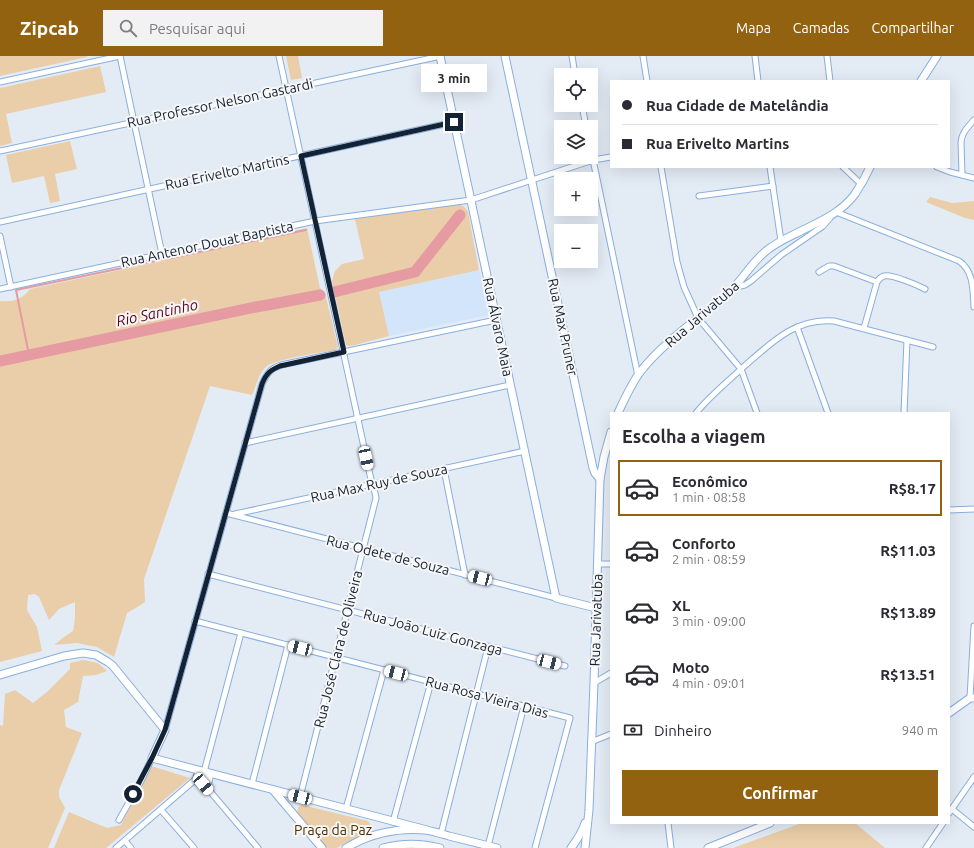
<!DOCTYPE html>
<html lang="pt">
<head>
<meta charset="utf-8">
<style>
	:root { --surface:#fff; --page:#f2f2f3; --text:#2b2b33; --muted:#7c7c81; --line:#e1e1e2; --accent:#926210 }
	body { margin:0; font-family:Ubuntu,sans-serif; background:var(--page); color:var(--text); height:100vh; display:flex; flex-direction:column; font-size:15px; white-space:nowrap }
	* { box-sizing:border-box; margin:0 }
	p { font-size:13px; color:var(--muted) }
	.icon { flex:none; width:22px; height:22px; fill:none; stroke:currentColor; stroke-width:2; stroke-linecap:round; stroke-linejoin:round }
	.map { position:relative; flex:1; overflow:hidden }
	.drawer { position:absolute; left:610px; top:356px; width:340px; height:412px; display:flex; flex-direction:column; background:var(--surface); border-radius:0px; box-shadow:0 4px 16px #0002 }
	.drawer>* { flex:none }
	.banner { position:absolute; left:610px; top:24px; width:340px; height:88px; border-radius:0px; box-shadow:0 4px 16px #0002; display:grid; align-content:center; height:88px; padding:0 12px; background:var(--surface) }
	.fabs { position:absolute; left:554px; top:12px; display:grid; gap:8px }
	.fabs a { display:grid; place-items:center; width:44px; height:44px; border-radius:0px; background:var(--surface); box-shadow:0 4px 16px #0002; font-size:20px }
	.end { position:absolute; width:18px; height:18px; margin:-9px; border:5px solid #132234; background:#fff; box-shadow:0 0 0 2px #fff }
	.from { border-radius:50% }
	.bubble { position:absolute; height:28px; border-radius:0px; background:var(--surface); box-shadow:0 4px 16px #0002; font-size:13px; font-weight:600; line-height:28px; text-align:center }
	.car { position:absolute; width:12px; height:24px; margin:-12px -6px; border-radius:5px; box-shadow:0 0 3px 1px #0007; background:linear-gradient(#fff 24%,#345 0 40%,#fff 0 76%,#345 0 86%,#fff 0) }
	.banner b { display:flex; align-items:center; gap:14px; height:38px; font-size:15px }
	.banner b+b { border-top:1px solid var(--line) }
	.banner i { width:10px; height:10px; background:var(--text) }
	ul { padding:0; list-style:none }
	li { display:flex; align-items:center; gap:12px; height:56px; margin:0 8px 6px; padding:0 4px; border:2px solid transparent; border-radius:0px }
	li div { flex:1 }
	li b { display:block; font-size:15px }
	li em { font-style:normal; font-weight:600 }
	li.current { border-color:var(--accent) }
	li>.icon { width:36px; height:36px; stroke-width:1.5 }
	h2 { padding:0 12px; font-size:18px; line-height:48px }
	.pay { display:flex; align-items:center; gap:10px; height:44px; padding:0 12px; font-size:15px }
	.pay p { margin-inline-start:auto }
	.action { display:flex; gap:8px; margin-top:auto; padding:8px 12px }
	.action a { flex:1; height:46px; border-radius:0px; background:var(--accent); color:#fff; font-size:16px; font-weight:600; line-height:46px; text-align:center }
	header { display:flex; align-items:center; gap:24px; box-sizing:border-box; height:56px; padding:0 20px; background:var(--accent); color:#fff }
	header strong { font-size:19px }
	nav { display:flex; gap:22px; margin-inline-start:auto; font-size:14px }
	.search { width:280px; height:36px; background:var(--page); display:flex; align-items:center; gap:10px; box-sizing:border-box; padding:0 14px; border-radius:0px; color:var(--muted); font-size:15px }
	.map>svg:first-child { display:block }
</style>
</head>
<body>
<header>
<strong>Zipcab</strong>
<div class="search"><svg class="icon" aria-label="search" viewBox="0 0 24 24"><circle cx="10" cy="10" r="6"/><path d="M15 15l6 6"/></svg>Pesquisar aqui</div>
<nav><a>Mapa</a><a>Camadas</a><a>Compartilhar</a></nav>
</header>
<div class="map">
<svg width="974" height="792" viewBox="0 0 974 792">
	<rect width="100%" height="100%" fill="#e3ebf5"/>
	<polygon fill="#d3e5fb" points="479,214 489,259 389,280 379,236"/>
	<g fill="#eacea9">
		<polygon points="0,0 87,0 87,1 0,20"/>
		<polygon points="286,0 298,0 302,22 291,24"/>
		<polygon points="100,10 106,36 6,58 12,87 0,90 0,32"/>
		<polygon points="70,85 77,113 55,118 60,145 50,147 44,120 12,127 6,99"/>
		<polygon points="930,141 952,147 974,145 974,164 965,162 926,146"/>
		<path d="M444 149C455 149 463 146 468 156L479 214 379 236 389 280 355 289 349 290 346 289 332 225 335 215 342 208 364 203 355 163Z"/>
		<path d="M307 172 320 232 325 237 338 291 336 294C323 296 274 303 266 311 258 318 257 329 252 339L210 330 144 523 145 546 139 550 127 557 114 601 97 591 77 587 54 589 64 581 73 575 75 562V546L59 553 49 564 39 541 35 538 28 539 27 554 37 571 42 595 0 606V245C14 246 21 244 30 233L163 205 164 203Z"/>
		<polygon points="83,604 98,607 107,615 96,619 83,620 78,646 64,654 66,671 82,677 59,734 59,741 65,752 48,792 0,792 0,669 3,670 5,638 15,634 33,647 48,635 70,613 70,607"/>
		<polygon points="151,710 190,722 106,792 54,792 69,756 107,772 121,769"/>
		<path d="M302 749 368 765 371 769V772L369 775 367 777 351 784 337 792H325L298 760C297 755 297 751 302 749Z"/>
		<polygon points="802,767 855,767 885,792 733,792"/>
	</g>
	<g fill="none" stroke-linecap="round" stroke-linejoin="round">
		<polyline stroke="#e69aa1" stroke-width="2" points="29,299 16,234 306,174"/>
		<g stroke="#e69aa1" stroke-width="11">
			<polyline points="334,236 415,216 460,159"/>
			<polyline points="0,305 256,251 273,248 320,239"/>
		</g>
		<g stroke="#89afde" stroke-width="7">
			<g id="street">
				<polyline points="120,0 162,198"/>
				<polyline points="279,0 372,428 375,437 376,442 300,741"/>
				<polyline points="572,0 575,19"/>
				<polyline points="643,0 647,25"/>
				<polyline points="755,0 758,25"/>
				<polyline points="827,0 830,25"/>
				<polyline points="0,26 120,0"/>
				<polyline points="582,49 586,71"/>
				<polyline points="591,94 638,320"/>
				<polyline points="0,95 441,0"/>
				<polyline points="661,111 677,206 684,231 698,262 741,313 757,357"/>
				<polyline points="770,111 781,185"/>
				<polyline points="843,111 861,128"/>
				<polyline points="937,111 950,116 974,122"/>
				<path d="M962 119 961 86C962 76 968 71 974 64"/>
				<polyline points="699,140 773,130"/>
				<path d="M836 156 959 205C974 215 973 235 974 251"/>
				<polyline points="0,166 454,66"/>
				<polyline points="0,180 11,231"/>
				<polyline points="819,216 829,210 834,210 877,226"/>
				<polyline points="736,231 745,229 751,225 781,199 823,170 830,162"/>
				<polyline points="0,233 315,165 471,144 593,104 611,101"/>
				<polyline points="797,271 828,357"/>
				<path d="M864 272 877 226C879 223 880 221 884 220 892 218 917 229 925 233"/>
				<path d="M696 357C709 341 725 328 740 314 768 290 794 261 834 265L933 291"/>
				<polyline points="904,357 907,284"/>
				<polyline points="245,387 510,329"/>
				<polyline points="444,413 465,519"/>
				<polyline points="949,454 974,453"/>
				<polyline points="226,457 556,542"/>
				<polyline points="235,458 525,395"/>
				<polyline points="597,508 611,508"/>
				<polyline points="208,518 565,610"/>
				<polyline points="195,565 570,662 535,792"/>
				<polyline points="594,627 611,617"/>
				<polyline points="970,642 974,570"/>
				<path d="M165 674 262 328C268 315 272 311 286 308L496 264"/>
				<polyline points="591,686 611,678"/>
				<polyline points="204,716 241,577"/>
				<polyline points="203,727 258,792"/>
				<polyline points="252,728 288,589"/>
				<polyline points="346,753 384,614"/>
				<polyline points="952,753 974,771"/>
				<polyline points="161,754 194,792"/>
				<polyline points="949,757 974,721"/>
				<polyline points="119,764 141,725 152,702"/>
				<polyline points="393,766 431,626"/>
				<polyline points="668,767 671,792"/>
				<polyline points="441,778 488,591"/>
				<polyline points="125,785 131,792"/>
				<polyline points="488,790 524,650"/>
				<polyline points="116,792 197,722"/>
				<polyline points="926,792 943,767"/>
			</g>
		</g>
		<g stroke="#89afde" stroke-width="9">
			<g id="secondary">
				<polyline points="440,0 556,542 596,552"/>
				<polyline points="505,0 593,412 595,417 600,423"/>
				<polyline points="921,25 937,0"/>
				<path d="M618 357C624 344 630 331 638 319 650 302 667 287 683 274 697 262 713 252 726 240 741 226 751 207 766 195 777 186 789 181 801 175 821 165 842 156 855 138 861 129 866 120 870 111"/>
				<polyline points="0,619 64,600 83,597 96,599 108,606 113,610 165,674 152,702 427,774"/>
				<polyline points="949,657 970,642 974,642"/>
				<circle cx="203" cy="722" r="6"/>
				<polyline points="273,734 322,792"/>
				<path d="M346 792C371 777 397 772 425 774 433 775 442 778 449 780 465 784 481 788 497 792"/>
				<path d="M383 792C402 787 421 787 440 792"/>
				<path d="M571 792C577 784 582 777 585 767"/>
				<polyline points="585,792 589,754 594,627 600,423 604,401 611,376"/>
				<polyline points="708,792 770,767"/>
			</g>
		</g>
		<use href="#street" stroke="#fff" stroke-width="5"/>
		<use href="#secondary" stroke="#fff" stroke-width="7"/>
	</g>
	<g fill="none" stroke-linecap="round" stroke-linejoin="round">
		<path stroke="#132234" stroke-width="5" d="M133 738 152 702 165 674 262 328C266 318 270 314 280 310L344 296 301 100 454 66"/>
	</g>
	<g text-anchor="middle" stroke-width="4" stroke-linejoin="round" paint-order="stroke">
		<g font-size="14" fill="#132234" stroke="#f7f7f7">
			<text transform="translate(220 47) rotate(-12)" y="5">Rua Professor Nelson Gastardi</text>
			<text transform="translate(227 116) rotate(-12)" y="5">Rua Erivelto Martins</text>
			<text transform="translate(207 188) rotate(-12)" y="5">Rua Antenor Douat Baptista</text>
			<text transform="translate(702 258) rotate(-41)" y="5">Rua Jarivatuba</text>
			<text transform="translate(498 271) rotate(78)" y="5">Rua Álvaro Maia</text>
			<text transform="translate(563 271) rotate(78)" y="5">Rua Max Pruner</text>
			<text transform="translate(379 427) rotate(-12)" y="5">Rua Max Ruy de Souza</text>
			<text transform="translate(388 499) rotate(14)" y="5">Rua Odete de Souza</text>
			<text transform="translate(596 564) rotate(-88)" y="5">Rua Jarivatuba</text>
			<text transform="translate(433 576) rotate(15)" y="5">Rua João Luiz Gonzaga</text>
			<text transform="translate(338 593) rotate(-76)" y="5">Rua José Clara de Oliveira</text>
			<text transform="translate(487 641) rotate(15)" y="5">Rua Rosa Vieira Dias</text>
		</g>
		<g font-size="14" fill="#4c2f00" stroke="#f7f7f7">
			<text x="333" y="779">Praça da Paz</text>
		</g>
		<g font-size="15" font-style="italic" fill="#5f031d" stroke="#f7f7f7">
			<text transform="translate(157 257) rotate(-12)" y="5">Rio Santinho</text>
		</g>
	</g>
</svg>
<div class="fabs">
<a><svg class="icon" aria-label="locate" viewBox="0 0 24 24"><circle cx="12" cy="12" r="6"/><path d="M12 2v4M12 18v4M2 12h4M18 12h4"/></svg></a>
<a><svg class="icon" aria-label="layers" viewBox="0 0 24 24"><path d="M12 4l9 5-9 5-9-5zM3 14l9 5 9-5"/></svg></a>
<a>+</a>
<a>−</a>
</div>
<i class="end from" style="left:133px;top:738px"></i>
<i class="end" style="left:454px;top:66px"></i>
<div class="bubble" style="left:421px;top:8px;width:66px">3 min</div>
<i class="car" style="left:366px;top:402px;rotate:168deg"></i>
<i class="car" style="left:480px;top:522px;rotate:285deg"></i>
<i class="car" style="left:300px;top:592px;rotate:284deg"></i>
<i class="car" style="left:549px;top:606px;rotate:105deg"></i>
<i class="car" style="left:396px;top:617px;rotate:285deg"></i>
<i class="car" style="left:203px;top:728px;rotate:140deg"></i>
<i class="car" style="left:300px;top:741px;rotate:285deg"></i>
<div class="banner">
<b><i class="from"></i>Rua Cidade de Matelândia</b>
<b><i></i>Rua Erivelto Martins</b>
</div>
<section class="drawer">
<h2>Escolha a viagem</h2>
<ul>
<li class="current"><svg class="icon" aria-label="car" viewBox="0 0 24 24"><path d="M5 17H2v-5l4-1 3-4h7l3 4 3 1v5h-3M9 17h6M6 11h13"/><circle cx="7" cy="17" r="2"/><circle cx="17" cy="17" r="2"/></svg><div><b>Econômico</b><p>1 min · 08:58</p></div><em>R$8.17</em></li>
<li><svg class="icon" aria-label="car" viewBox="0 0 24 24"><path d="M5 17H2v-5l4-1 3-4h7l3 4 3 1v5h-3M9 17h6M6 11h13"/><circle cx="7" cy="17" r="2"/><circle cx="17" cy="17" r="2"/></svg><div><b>Conforto</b><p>2 min · 08:59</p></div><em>R$11.03</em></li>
<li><svg class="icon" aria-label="car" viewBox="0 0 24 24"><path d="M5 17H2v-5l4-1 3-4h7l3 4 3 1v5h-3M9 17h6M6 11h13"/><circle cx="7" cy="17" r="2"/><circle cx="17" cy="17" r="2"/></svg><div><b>XL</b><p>3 min · 09:00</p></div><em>R$13.89</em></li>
<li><svg class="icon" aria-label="car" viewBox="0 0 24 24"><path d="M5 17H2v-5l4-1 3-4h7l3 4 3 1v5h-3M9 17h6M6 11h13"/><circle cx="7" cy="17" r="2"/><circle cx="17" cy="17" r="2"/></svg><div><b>Moto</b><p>4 min · 09:01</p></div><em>R$13.51</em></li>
</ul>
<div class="pay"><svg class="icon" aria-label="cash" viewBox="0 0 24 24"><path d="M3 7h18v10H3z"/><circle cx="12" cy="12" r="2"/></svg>Dinheiro<p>940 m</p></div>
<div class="action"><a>Confirmar</a></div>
</section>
</div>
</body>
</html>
